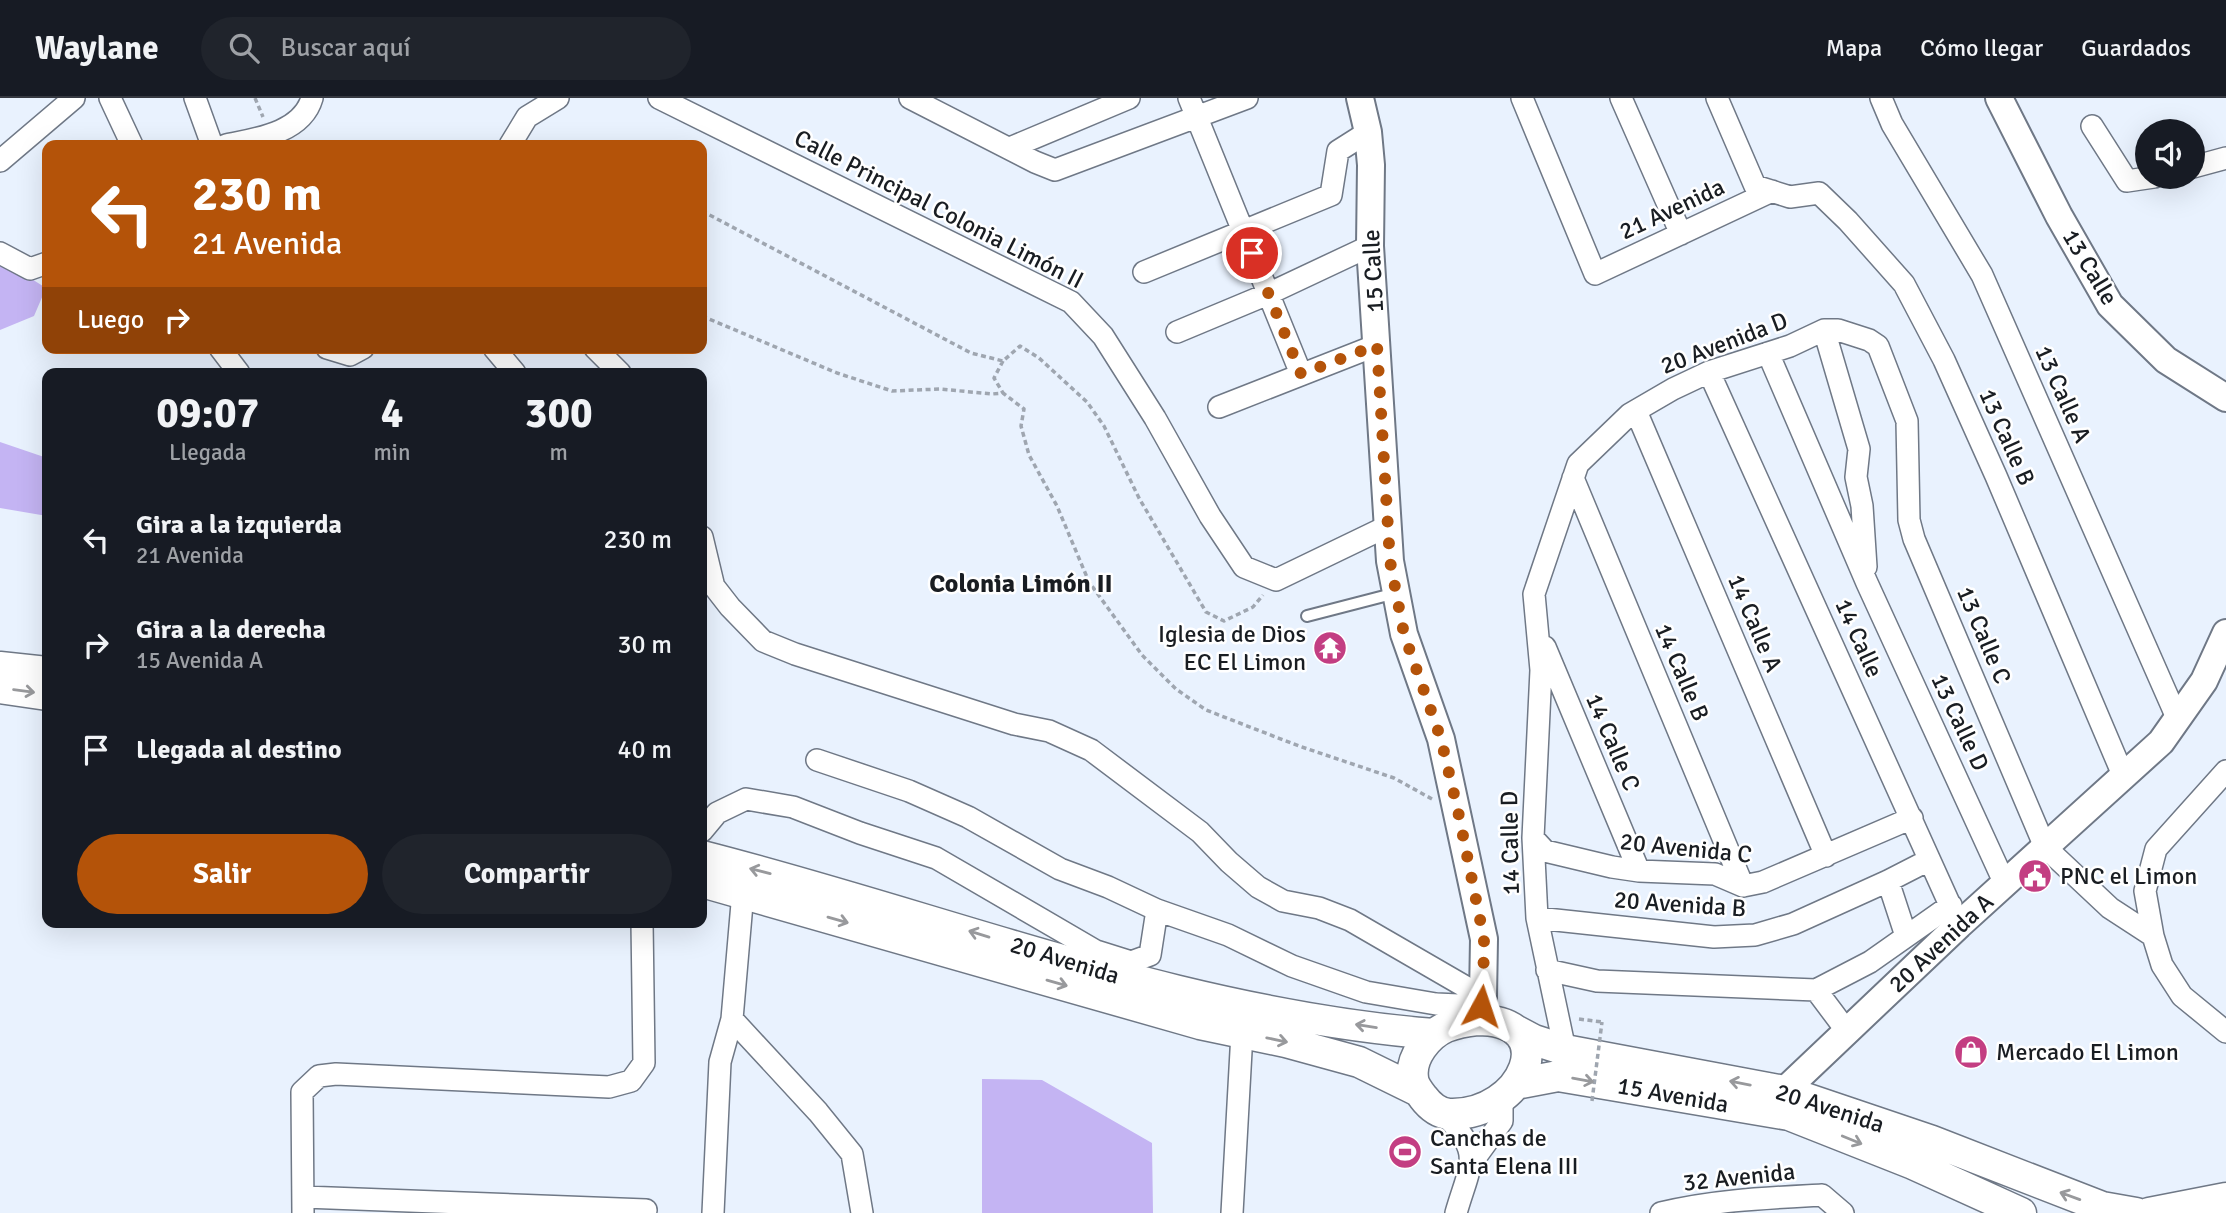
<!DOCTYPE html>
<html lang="es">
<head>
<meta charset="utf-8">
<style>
  :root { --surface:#171b24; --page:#20242c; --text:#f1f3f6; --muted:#9ea1a6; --line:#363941; --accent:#b45309 }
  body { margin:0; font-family:Signika,sans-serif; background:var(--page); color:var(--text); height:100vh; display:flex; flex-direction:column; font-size:26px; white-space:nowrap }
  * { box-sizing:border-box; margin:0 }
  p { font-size:23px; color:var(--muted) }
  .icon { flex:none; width:38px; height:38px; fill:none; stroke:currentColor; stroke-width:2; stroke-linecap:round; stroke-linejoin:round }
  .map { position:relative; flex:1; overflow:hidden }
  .panel { position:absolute; left:42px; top:270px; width:665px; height:560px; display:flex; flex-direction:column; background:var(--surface); border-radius:14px; box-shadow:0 7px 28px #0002 }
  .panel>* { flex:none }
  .hud { position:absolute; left:42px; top:42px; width:665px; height:214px; border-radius:14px; box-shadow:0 7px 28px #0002; background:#b45309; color:#fff; overflow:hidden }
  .tools { position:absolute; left:2135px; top:21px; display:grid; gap:14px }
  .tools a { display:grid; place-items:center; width:70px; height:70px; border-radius:50%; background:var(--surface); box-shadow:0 7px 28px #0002; font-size:35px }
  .pin { position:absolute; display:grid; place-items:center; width:60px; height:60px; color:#fff; margin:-30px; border:4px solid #fff; border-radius:50%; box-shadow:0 2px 7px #0007 }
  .me { position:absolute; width:77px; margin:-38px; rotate:5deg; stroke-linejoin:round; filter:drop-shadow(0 0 5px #0008) }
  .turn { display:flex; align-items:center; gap:24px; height:147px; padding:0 35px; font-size:32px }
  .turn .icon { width:91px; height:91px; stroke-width:2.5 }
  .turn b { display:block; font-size:49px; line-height:60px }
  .then { display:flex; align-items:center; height:66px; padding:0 35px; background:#0003; gap:14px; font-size:26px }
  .eta { display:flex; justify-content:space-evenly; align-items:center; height:119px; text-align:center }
  .eta b { font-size:42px; font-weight:800; line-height:49px }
  .cta { display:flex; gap:14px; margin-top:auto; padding:14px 35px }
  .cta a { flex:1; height:80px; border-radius:42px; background:var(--accent); color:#fff; font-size:28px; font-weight:800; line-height:80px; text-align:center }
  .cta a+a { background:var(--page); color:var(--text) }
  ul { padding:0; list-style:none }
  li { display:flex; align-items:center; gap:21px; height:105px; padding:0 35px }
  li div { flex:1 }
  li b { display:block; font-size:26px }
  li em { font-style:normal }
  header { display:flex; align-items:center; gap:42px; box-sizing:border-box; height:98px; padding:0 35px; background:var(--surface); border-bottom:2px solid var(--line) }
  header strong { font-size:33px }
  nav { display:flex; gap:38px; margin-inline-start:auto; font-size:24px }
  .search { width:490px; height:63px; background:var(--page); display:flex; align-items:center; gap:18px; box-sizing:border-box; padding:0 24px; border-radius:38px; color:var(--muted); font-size:26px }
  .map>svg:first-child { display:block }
</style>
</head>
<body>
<header>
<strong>Waylane</strong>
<div class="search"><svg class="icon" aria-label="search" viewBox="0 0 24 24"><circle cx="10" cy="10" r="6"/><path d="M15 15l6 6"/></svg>Buscar aquí</div>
<nav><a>Mapa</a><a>Cómo llegar</a><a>Guardados</a></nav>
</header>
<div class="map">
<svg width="2226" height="1115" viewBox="0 0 2226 1115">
  <rect width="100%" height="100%" fill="#e9f2fe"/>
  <path fill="#c4b4f3" d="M0 161 46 190 34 218 0 232Z
    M0 344 47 360V418L0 410Z
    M982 981 1042 982 1152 1045 1153 1115H982Z"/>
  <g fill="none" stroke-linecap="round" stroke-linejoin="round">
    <g stroke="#6f7886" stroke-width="14">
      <path id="service" d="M1307 518 1396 495"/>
    </g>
    <g stroke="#6f7886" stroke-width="24">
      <path id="minor" d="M110 0 132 47
        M195 0 212 47
        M659 0 1071 204 1103 238 1155 320 1210 418 1244 469 1276 482 1388 428
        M910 0 1035 64 1055 72 1247 0
        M1189 0 1301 276
        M1522 0 1595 176 1772 93
        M1621 0 1681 136
        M1717 0 1755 88 1790 99 1819 95 1848 123 1904 186 1944 262 1996 378 2123 677
        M1881 0 1892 26 1982 177 2178 622
        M2092 28 2127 83 2154 79
        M226 47C256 41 302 35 312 0
        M510 47 527 19 558 0
        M1010 50 1129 0
        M0 63 74 0
        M2193 69 2226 60
        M0 155 30 171 47 165
        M1144 174 1331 97 1338 53 1368 34
        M1824 232 1859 351 1856 379 1862 408 1866 469
        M1177 234 1268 196 1370 148
        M220 250 239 275
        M327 250 350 257 363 250
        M494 250 515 275
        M595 250 620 275
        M1768 255 1867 485 2005 786
        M1709 274 1959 827
        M1219 309 1377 247
        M1636 313 1826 758
        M1573 380 1743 788
        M702 439 713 485
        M702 473 730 509 763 543 795 556 1014 626 1049 633 1091 652 1200 734 1229 764 1258 789 1283 803 1319 810 1350 822 1483 899
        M1545 549 1639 773
        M817 662 909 693 968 719 1060 771 1108 789 1157 812 1228 837 1292 868 1366 894 1436 906 1481 908
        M2226 673 2156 751 2145 793 2153 838 2162 867 2182 898 2226 934
        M702 733 717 715 746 701 793 709 860 735 936 760 1096 853 1131 864 1150 857 1157 812
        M1533 740 1545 753 1612 769 1639 773 1715 776 1743 788 1763 784 1912 720
        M1888 783 1906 838
        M1537 820 1714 839 1755 837 1793 826 1888 783 1929 762
        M1547 872 1597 883 1816 892 1870 864 1951 807
        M1816 892 1846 932
        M732 921 818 1014 852 1056 862 1115
        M1565 952 1537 820 1533 740 1541 572 1534 496 1578 366 1630 316 1673 291 1709 274 1790 248 1824 232H1838L1869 242 1878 248 1907 323 1909 422 1914 441 2045 749 2110 810 2153 838
        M1444 1016C1484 1056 1470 1066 1456 1115
        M1470 1067 1502 1023V1000
        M304 1099 646 1112
        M303 1115 302 994 319 978 336 976 609 989 631 983 644 965 642 824
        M713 1115 720 964 732 921 743 794
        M1232 1115 1242 935
        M1661 1115C1714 1102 1768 1100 1822 1097L1843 1115"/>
    </g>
    <g stroke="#6f7886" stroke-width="30">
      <path id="tertiary" d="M1360 0 1368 34 1371 67 1370 148 1390 463 1404 536 1441 641 1484 841 1483 899 1477 922
        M1999 0 2059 118 2110 207 2166 262 2226 300
        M1784 993 1959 827 2161 644 2204 583 2226 535"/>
    </g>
    <g stroke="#6f7886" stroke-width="33">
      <path id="secondary" d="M0 569 47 574
        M0 590 47 597
        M702 758C945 820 1182 916 1434 936
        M702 784 1200 926 1286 944 1359 964 1418 993
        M1477 922C1565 922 1524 1019 1449 1016 1438 1015 1429 1007 1423 999 1419 994 1413 986 1413 980 1410 959 1428 937 1446 929 1456 925 1467 923 1477 922Z
        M1517 933 1534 942 1565 952 1784 993 1932 1043 2102 1109 2136 1115
        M1516 986 1558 978 1789 1017 1913 1066 2021 1115
        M2149 1115 2226 1100"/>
    </g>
    <path stroke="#9fa6b0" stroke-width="3.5" stroke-dasharray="5 3.5" stroke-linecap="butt" d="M255 0 263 19
      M702 113 971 255 1003 263 1020 248 1039 260 1087 304 1104 328 1139 400 1206 514 1224 523 1253 509 1263 497
      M702 218 837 275 892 293 940 291 992 296 1003 295 1024 311 1021 328 1029 357 1057 408 1089 484 1142 557 1176 591 1206 612 1299 648 1394 680 1432 701
      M1003 263 994 280 1003 295
      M1579 921 1602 924"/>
    <use href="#service" stroke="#fff" stroke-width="10"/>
    <use href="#minor" stroke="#fff" stroke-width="21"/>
    <use href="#tertiary" stroke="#fff" stroke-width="26"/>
    <use href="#secondary" stroke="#fff" stroke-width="30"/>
    <path stroke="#9fa6b0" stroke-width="3.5" stroke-dasharray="5 3.5" stroke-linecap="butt" d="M1592 1003 1602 924"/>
  </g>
  <defs><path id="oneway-shaft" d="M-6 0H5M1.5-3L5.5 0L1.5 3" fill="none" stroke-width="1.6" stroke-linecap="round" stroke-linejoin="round" transform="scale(1.75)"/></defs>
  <g stroke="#98999c">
    <use href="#oneway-shaft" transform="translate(24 593) rotate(7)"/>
    <use href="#oneway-shaft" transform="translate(760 773) rotate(-166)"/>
    <use href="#oneway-shaft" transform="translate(838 822) rotate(16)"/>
    <use href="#oneway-shaft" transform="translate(979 836) rotate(-163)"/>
    <use href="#oneway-shaft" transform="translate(1057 885) rotate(16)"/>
    <use href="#oneway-shaft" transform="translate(1366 928) rotate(-171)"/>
    <use href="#oneway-shaft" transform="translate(1277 942) rotate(12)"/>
    <use href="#oneway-shaft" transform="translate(1583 982) rotate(10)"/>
    <use href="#oneway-shaft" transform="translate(1740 985) rotate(-169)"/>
    <use href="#oneway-shaft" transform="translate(1852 1042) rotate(22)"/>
    <use href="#oneway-shaft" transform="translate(2070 1098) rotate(-160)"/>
  </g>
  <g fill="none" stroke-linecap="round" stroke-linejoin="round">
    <path stroke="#b45309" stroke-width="12" stroke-dasharray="0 21.6" d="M1252 155 1301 276 1377 247 1390 463 1404 536 1441 641 1458 713 1484 841 1483 899 1481 908"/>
  </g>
  <defs>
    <g id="temple-disc" transform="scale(1.75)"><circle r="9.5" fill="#c33e82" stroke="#fff"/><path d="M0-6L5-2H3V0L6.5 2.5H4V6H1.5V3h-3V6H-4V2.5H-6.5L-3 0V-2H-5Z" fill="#fff"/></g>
    <g id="civic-disc" transform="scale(1.75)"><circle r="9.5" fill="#c33e82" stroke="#fff"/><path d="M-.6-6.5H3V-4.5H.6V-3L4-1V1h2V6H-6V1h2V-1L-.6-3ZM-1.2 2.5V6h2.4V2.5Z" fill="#fff"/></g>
    <g id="shop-disc" transform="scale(1.75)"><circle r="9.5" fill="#c33e82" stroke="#fff"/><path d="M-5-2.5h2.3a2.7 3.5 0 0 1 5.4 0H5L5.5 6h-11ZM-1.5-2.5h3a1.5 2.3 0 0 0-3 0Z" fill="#fff"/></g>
    <g id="stadium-disc" transform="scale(1.75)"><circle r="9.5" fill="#c33e82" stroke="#fff"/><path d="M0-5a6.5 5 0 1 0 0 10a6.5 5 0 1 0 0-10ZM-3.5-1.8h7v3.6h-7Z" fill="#fff"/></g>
  </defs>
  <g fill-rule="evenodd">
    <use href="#temple-disc" x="1330" y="550"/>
    <use href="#civic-disc" x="2035" y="778"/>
    <use href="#shop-disc" x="1971" y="954"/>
    <use href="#stadium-disc" x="1405" y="1054"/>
  </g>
  <g text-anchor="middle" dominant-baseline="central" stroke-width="5" stroke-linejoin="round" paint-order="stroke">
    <g font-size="24" fill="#191d22" stroke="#fff">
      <text transform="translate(939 111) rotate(27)">Calle Principal Colonia Limón II</text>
      <text transform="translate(1672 111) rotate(-25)">21 Avenida</text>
      <text transform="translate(2090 169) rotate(59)">13 Calle</text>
      <text transform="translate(1373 173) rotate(-93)">15 Calle</text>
      <text transform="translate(1724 245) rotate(-21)">20 Avenida D</text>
      <text transform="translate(2063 296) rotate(66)">13 Calle A</text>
      <text transform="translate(2007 339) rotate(66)">13 Calle B</text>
      <text transform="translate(1755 525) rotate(67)">14 Calle A</text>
      <text transform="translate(1984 537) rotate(67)">13 Calle C</text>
      <text transform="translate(1859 540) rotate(66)">14 Calle</text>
      <text transform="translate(1682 574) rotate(67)">14 Calle B</text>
      <text transform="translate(1960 624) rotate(65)">13 Calle D</text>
      <text transform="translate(1613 644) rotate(67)">14 Calle C</text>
      <text transform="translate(1510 745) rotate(-91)">14 Calle D</text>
      <text transform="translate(1686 750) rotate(6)">20 Avenida C</text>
      <text transform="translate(1680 806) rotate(4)">20 Avenida B</text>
      <text transform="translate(1941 845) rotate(-43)">20 Avenida A</text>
      <text transform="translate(1065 862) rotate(17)">20 Avenida</text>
      <text transform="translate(1673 997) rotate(10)">15 Avenida</text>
      <text transform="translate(1830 1010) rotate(18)">20 Avenida</text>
      <text transform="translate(1739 1079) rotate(-6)">32 Avenida</text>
    </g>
    <g font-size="24" fill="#191d22" stroke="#fff" text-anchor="start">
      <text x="1306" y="536" text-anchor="end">Iglesia de Dios<tspan x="1306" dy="28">EC El Limon</tspan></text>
      <text x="2060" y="778">PNC el Limon</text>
      <text x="1996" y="954">Mercado El Limon</text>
      <text x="1430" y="1040">Canchas de<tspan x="1430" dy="28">Santa Elena III</tspan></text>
    </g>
    <g font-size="26" font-weight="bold" fill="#191d22" stroke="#fff">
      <text x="1021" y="486">Colonia Limón II</text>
    </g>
  </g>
</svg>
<div class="tools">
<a><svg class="icon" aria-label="sound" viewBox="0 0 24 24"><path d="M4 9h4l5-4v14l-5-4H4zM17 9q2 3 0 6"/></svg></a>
</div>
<div class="pin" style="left:1252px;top:155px;background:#d93025"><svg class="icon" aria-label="arrive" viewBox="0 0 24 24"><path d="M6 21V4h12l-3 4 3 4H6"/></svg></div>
<svg class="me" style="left:1481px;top:908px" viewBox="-20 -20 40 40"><path d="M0-17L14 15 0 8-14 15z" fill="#b45309" stroke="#fff" stroke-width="4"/></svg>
<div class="hud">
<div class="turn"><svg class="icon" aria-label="left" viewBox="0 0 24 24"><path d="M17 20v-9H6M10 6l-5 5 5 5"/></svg><div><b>230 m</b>21 Avenida</div></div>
<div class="then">Luego<svg class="icon" aria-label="right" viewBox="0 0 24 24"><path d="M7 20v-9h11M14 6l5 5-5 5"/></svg></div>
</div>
<section class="panel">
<div class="eta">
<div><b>09:07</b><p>Llegada</p></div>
<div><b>4</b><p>min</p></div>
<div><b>300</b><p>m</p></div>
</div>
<ul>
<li><svg class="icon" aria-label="left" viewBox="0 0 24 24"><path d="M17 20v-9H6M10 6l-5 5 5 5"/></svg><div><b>Gira a la izquierda</b><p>21 Avenida</p></div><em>230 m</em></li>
<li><svg class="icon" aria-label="right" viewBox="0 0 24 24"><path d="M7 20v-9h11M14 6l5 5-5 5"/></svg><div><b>Gira a la derecha</b><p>15 Avenida A</p></div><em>30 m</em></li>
<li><svg class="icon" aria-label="arrive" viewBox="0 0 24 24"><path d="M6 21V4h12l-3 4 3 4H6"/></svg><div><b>Llegada al destino</b></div><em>40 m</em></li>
</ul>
<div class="cta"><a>Salir</a><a>Compartir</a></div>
</section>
</div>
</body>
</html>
